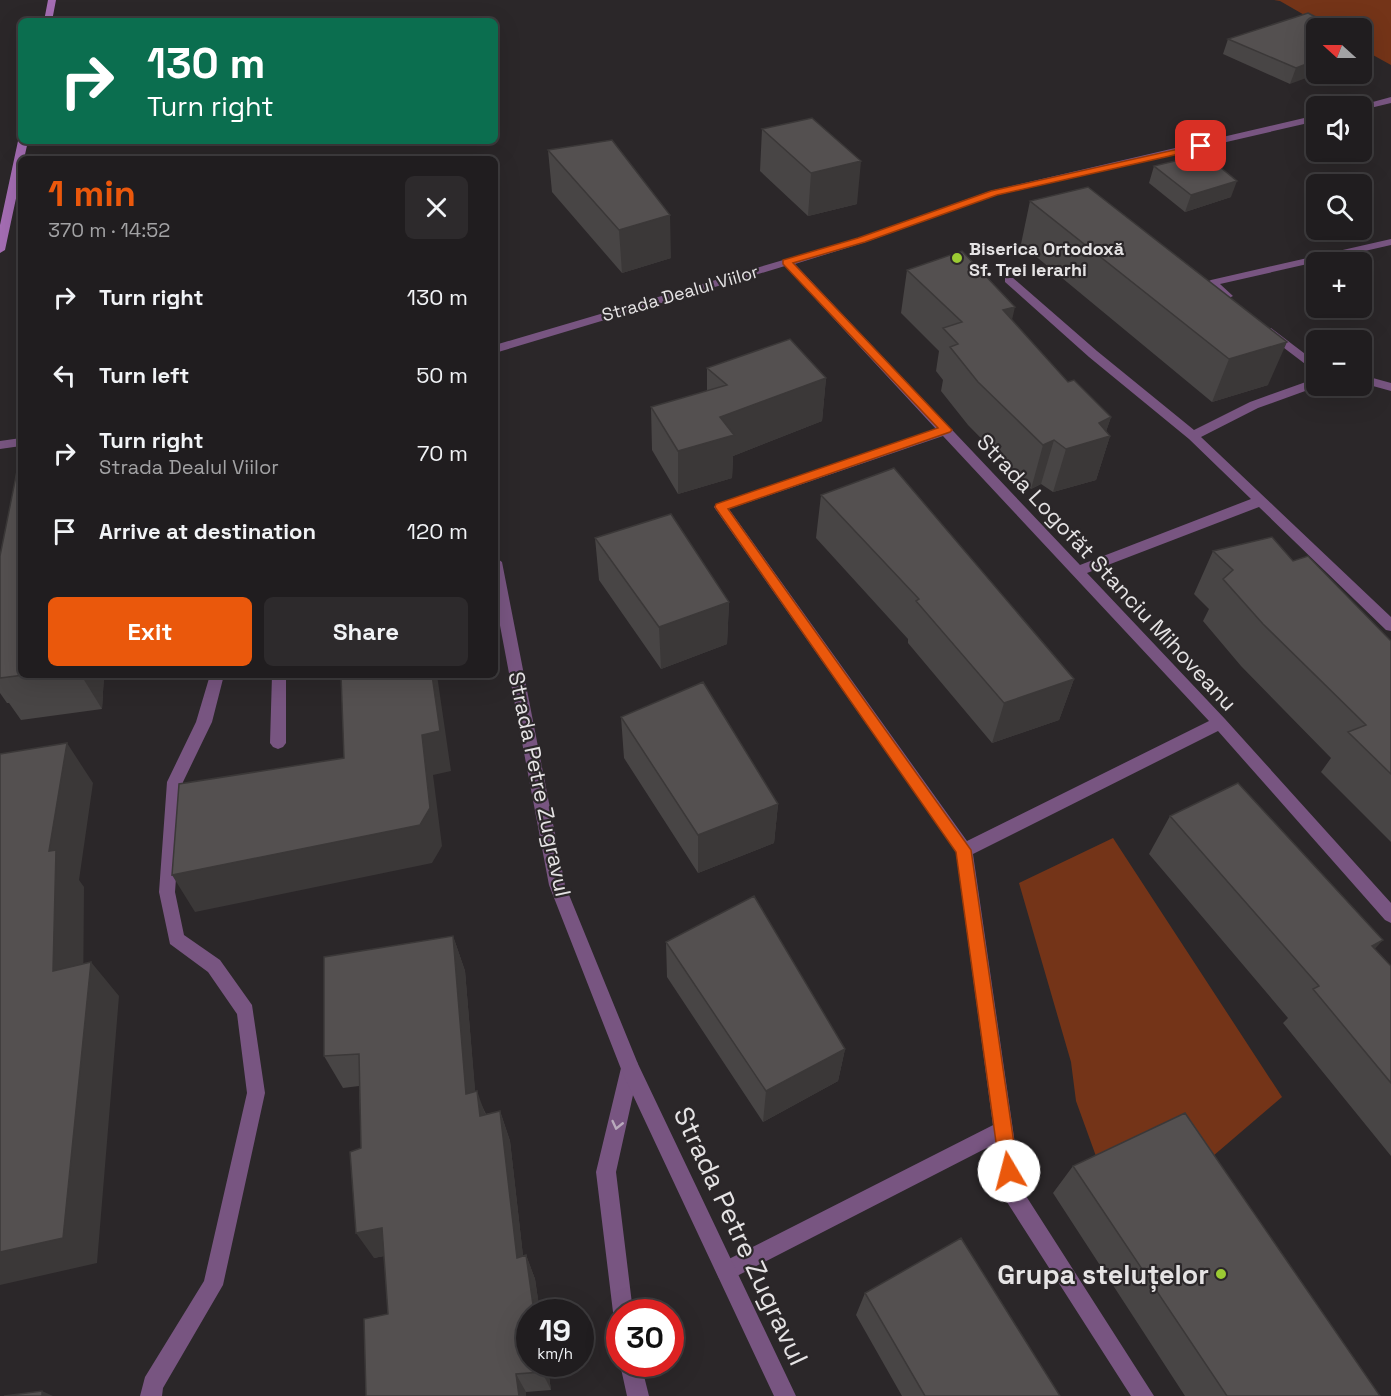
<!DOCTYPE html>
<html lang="en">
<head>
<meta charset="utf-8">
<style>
  :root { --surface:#201d1f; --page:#2d2a2c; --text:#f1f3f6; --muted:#a2a2a4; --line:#3d3b3d; --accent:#ea580c }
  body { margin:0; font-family:"Space Grotesk",sans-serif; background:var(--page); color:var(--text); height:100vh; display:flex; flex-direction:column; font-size:22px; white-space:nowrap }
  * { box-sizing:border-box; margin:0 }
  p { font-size:20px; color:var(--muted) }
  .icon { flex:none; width:33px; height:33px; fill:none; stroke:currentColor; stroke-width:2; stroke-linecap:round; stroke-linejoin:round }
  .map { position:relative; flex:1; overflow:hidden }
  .sheet { position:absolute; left:18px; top:156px; width:480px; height:522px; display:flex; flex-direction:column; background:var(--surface); border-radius:9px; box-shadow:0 6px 24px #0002,0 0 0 2px var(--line) }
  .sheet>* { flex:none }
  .guide { position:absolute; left:18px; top:18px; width:480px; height:126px; border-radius:9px; box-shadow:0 6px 24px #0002,0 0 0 2px var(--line); background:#0b6e4f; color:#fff; overflow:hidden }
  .needle { width:39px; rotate:291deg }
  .buttons { position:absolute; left:1306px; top:18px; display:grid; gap:12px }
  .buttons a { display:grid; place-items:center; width:66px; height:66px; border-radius:9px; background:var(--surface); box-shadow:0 6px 24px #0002,0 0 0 2px var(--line); font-size:30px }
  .speed { position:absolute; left:516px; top:1299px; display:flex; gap:12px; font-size:30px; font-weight:700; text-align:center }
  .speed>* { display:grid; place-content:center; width:78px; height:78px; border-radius:50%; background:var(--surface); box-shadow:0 6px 24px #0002,0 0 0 2px var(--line); line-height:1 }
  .speed small { font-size:15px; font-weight:400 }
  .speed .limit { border:9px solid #d22; background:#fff; color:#111 }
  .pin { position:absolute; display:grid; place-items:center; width:51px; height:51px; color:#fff; margin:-26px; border-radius:12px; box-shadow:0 3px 9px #0006 }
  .me { position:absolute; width:66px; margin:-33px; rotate:352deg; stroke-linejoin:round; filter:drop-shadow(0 0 4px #0008) }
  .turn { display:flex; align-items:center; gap:21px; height:126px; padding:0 30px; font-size:27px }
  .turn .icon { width:78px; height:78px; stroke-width:2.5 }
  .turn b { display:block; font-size:42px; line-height:51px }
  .round { display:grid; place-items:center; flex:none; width:63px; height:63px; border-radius:9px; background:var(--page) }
  .overview { display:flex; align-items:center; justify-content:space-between; height:102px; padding:0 30px }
  h1 { font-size:36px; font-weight:800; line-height:45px; color:var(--accent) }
  .button { display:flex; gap:12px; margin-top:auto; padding:12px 30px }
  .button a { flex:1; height:69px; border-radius:9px; background:var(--accent); color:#fff; font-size:24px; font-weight:800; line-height:69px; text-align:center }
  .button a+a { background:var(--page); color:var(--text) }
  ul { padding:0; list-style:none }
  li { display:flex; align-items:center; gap:18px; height:78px; padding:0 30px }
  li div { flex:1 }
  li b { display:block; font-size:22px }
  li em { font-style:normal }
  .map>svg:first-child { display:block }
</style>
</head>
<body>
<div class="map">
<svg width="1391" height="1396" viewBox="0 0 1391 1396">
  <rect width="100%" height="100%" fill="#2b2729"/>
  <path fill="#743418" d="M1274 0H1391V65L1362 49V28H1327L1280 1Z
    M1113 838 1282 1097 1185 1180 1101 1170 1076 1101 1071 1062 1019 883Z"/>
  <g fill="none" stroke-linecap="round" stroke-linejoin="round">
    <path fill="#785581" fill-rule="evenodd" d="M1003 1120 1010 1122 1012 1129 1010 1136 733 1278 726 1281 719 1278 716 1271 719 1264Z
      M1012 1182 1019 1185 1154 1396H1131L1005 1199 1002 1192 1005 1185Z"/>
    <path fill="#785581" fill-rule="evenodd" d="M1391 97V103L1362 110V106H1358Z
      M1317 115V121L997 195 866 242 795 264 1080 565 1251 499 1189 439 1089 357 1005 282V278H1013L1097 351 1194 430 1250 402 1317 378V386H1319L1258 408 1201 437 1391 617V631L1386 630 1259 507 1087 573 1225 719 1391 903V923L1385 920 1218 731 973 854 1022 1192 1019 1199 1012 1202 1005 1199 1002 1192 956 852 714 507 716 504 936 429 785 266 495 353V345L858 238 990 191ZM943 436 1209 721 967 841 729 509Z
      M1391 239V245L1220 284 1233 296 1227 299 1205 283 1211 280Z
      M1271 328 1317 363V373L1267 335V329Z
      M1362 375 1391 383V391L1362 383Z
      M210 675H224L212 722 183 782 175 892 184 935 220 960 252 1005 265 1093 223 1285 163 1388 162 1396H140L145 1377 204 1281 247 1093 237 1014 208 972 170 944 159 892 167 782 196 722Z
      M272 675H286V743L283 747 278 749 273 747 270 743Z
      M630 1059 637 1062 639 1068 616 1172 633 1312H620V1321L616 1319 613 1312 596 1172 621 1068 623 1062Z
      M620 1364H641L649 1396H627Z"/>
    <path fill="#785581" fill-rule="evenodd" d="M21 438V446L0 449V441Z
      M495 557 502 562 565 885 638 1064 796 1396H774L623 1074 549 885 495 599Z"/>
    <path fill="#a46db3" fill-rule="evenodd" d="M48 0H56L52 21H44Z
      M21 139V141H28L24 159H21V175L5 250 0 253V225L18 141Z"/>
  </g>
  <path fill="#484545" d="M1337 28 1290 84 1223 54 1228 39Z
    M762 129 857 204 808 216 760 171Z
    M548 150 671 258 622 273 552 192Z
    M1154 166 1231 197 1185 212 1149 183Z
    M1030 201 1268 385 1212 402 1021 244Z
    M907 270 1012 320 1068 382 1111 417 1106 431 1110 436 1096 480 1053 492 1041 484 1031 489 968 425 941 391 943 380 936 371 939 351 901 313Z
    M707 368 826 378 822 421 733 456 732 478 678 494 652 450 651 407 707 391Z
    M821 495 1074 679 1059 720 992 743 908 643V639L816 538Z
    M595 538 729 602 727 644 661 669 599 580Z
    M1213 551 1293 561 1391 641V842L1321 772 1331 758 1241 666 1203 621 1209 609 1194 594Z
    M0 556 21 675H104L102 709 21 720 9 703H7L0 693Z
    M621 717 778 804 774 843 698 873 624 758Z
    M1170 816 1375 949 1391 966V1156L1283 1023 1288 1018 1149 854Z
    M453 936 465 971 475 1092 486 1114 500 1111 510 1141 523 1256 526 1255 535 1279 551 1390 526 1392V1396H366L388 1314 384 1256 374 1258 361 1148 359 1086 343 1088 324 1056Z
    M666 942 845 1049 838 1081 763 1122 667 977Z
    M1073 1166 1380 1396H1185L1053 1193Z
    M865 1293 1060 1396H902L856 1315Z"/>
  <path fill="#3b3838" d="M1317 60V74L1290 84 1296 68Z
    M861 161 857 204 808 216 811 173Z
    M1237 181 1231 197 1185 212 1191 195Z
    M670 215 671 258 622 273 619 230Z
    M1015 307 1005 350 1003 310Z
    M1287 342 1268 385 1212 402 1229 359Z
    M826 378 822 421 733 456 732 478 678 494V451L720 417Z
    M1111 417 1104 438 1110 436 1096 480 1053 492 1066 449 1099 423Z
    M1054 440 1041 484 1031 489 1043 445Z
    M729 602 727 644 661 669 659 627Z
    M81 675H104L102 709Z
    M432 675H437L451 771 433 775 442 846 432 863 195 912 172 875 422 735Z
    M1074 679 1059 720 992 743 1004 703Z
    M67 743 93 783 79 880 84 887 83 1006 53 971 49 851Z
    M778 804 774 843 698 873V835Z
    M453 936 465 971 478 1124 466 1094Z
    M1383 940 1351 975 1372 946Z
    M91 962 119 996 97 1263 0 1285V1252Z
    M845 1049 838 1081 763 1122 766 1091Z
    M477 1091 488 1122 480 1116Z
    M500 1111 510 1141 526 1282 517 1258Z
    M382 1228 399 1253 374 1258 356 1233Z
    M526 1255 535 1279 540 1312H534Z
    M541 1364H547L551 1390 542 1372Z
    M516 1374 526 1392V1396H519Z
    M42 1391 53 1396H42Z"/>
  <path fill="#545050" stroke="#3b3838" stroke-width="1.5" d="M1308 13 1337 28H1317V60L1296 68 1228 39Z
    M812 118 861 161 811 173 762 129Z
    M612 140 670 215 619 230 548 150Z
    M1204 154 1237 181 1191 195 1154 166Z
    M1088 187 1287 342 1229 359 1030 201Z
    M962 251 1015 307 1003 310 1068 382 1074 380 1111 417 1099 423 1110 436 1066 449 1054 440 1043 445 978 382 950 347 958 344 943 328 962 322 907 270Z
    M790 339 826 378 720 417 734 435 678 451 651 407 727 385 707 368Z
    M18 466H21V675H24L0 678V556Z
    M894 468 1074 679 1004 703 916 601 919 599 821 495Z
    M671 514 729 602 659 627 595 538Z
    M1272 537 1293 561 1308 556 1391 641V774L1348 732 1366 725 1263 624 1223 579 1233 570 1213 551Z
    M341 675H432L440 731 422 735 430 808 420 825 172 875 179 784 344 758Z
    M703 682 778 804 698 835 621 717Z
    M67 743 49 851 56 850 53 971 91 962 63 1238 0 1252V754Z
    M1238 783 1383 940 1372 946 1391 966V1083L1313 989 1319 986 1170 816Z
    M754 896 845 1049 766 1091 666 942Z
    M453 936 466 1094 477 1091 480 1116 500 1111 517 1258 526 1255 534 1312H530V1364H541L542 1372 516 1374 519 1396H366L364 1319 388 1314 382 1228 356 1233 350 1152 361 1148 359 1054 324 1056V957Z
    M1185 1113 1380 1396H1227L1073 1166Z
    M961 1238 1060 1396H925L865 1293Z
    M42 1391V1396H4Z"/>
  <defs><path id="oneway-chevron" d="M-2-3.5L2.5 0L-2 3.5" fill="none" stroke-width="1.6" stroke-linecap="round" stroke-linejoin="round" transform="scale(1.5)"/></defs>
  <use stroke="#b9aabc" href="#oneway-chevron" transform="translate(617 1125) rotate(103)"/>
  <path fill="#ea580c" stroke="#983908" stroke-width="1.5" d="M1201 144 1206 146 1205 148 997 195 865 242 793 263 952 430 950 432 728 509 971 850 1018 1171 1015 1177 1009 1180 1003 1177 1000 1171 956 852 715 507 716 504 938 428 783 264V260L858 238 991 191Z"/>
  <g fill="#9bcb33" stroke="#2b2729" stroke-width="2">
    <circle cx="957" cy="258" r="6"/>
    <circle cx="1221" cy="1274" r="6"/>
  </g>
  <g text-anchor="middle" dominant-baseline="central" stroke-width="4.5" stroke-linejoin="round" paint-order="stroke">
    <g font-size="18" font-weight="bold" fill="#e5e3e4" stroke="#2b2729" text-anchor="start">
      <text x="969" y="248">Biserica Ortodoxă<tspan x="969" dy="21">Sf. Trei Ierarhi</tspan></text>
    </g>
    <g font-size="18" fill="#e5e3e4" stroke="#2b2729">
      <text transform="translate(680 293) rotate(-16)">Strada Dealul Viilor</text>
    </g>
    <g font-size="22" fill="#e5e3e4" stroke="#2b2729">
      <text transform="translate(1107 572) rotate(47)">Strada Logofăt Stanciu Mihoveanu</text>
      <text transform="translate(540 784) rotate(78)">Strada Petre Zugravul</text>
    </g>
    <g font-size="27" fill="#e5e3e4" stroke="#2b2729">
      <text transform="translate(741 1236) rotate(65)">Strada Petre Zugravul</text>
    </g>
    <g font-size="27" font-weight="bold" fill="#e5e3e4" stroke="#2b2729" text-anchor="end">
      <text x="1209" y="1274">Grupa steluțelor</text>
    </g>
  </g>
</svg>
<div class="buttons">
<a><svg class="needle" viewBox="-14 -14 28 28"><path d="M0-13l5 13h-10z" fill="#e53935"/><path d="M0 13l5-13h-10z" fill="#a2a2a4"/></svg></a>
<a><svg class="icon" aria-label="sound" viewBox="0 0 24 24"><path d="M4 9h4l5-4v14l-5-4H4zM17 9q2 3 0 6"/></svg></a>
<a><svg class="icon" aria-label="search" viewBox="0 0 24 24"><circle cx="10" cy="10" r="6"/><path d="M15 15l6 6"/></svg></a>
<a>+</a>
<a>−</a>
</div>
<div class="speed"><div>19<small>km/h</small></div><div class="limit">30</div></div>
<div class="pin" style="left:1201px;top:146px;background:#d93025"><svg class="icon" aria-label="arrive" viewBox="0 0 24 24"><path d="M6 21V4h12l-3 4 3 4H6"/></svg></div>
<svg class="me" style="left:1009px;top:1171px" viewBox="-20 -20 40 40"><circle r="19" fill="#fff"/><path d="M0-13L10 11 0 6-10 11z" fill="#ea580c"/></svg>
<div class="guide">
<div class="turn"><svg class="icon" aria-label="right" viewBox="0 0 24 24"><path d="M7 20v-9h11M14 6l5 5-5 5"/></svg><div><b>130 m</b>Turn right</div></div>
</div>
<section class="sheet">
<div class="overview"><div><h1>1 min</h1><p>370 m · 14:52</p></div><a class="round"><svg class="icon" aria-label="close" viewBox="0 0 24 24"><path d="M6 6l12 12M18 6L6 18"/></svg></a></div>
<ul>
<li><svg class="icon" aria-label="right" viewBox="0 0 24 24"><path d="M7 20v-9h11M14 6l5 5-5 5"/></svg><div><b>Turn right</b></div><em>130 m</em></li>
<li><svg class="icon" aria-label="left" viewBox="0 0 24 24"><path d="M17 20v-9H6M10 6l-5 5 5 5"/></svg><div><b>Turn left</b></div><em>50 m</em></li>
<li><svg class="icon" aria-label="right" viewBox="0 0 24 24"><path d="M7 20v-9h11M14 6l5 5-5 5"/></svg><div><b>Turn right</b><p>Strada Dealul Viilor</p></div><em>70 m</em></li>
<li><svg class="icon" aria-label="arrive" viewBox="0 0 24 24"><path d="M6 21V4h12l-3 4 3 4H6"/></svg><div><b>Arrive at destination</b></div><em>120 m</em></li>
</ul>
<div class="button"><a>Exit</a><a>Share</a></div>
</section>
</div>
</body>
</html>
